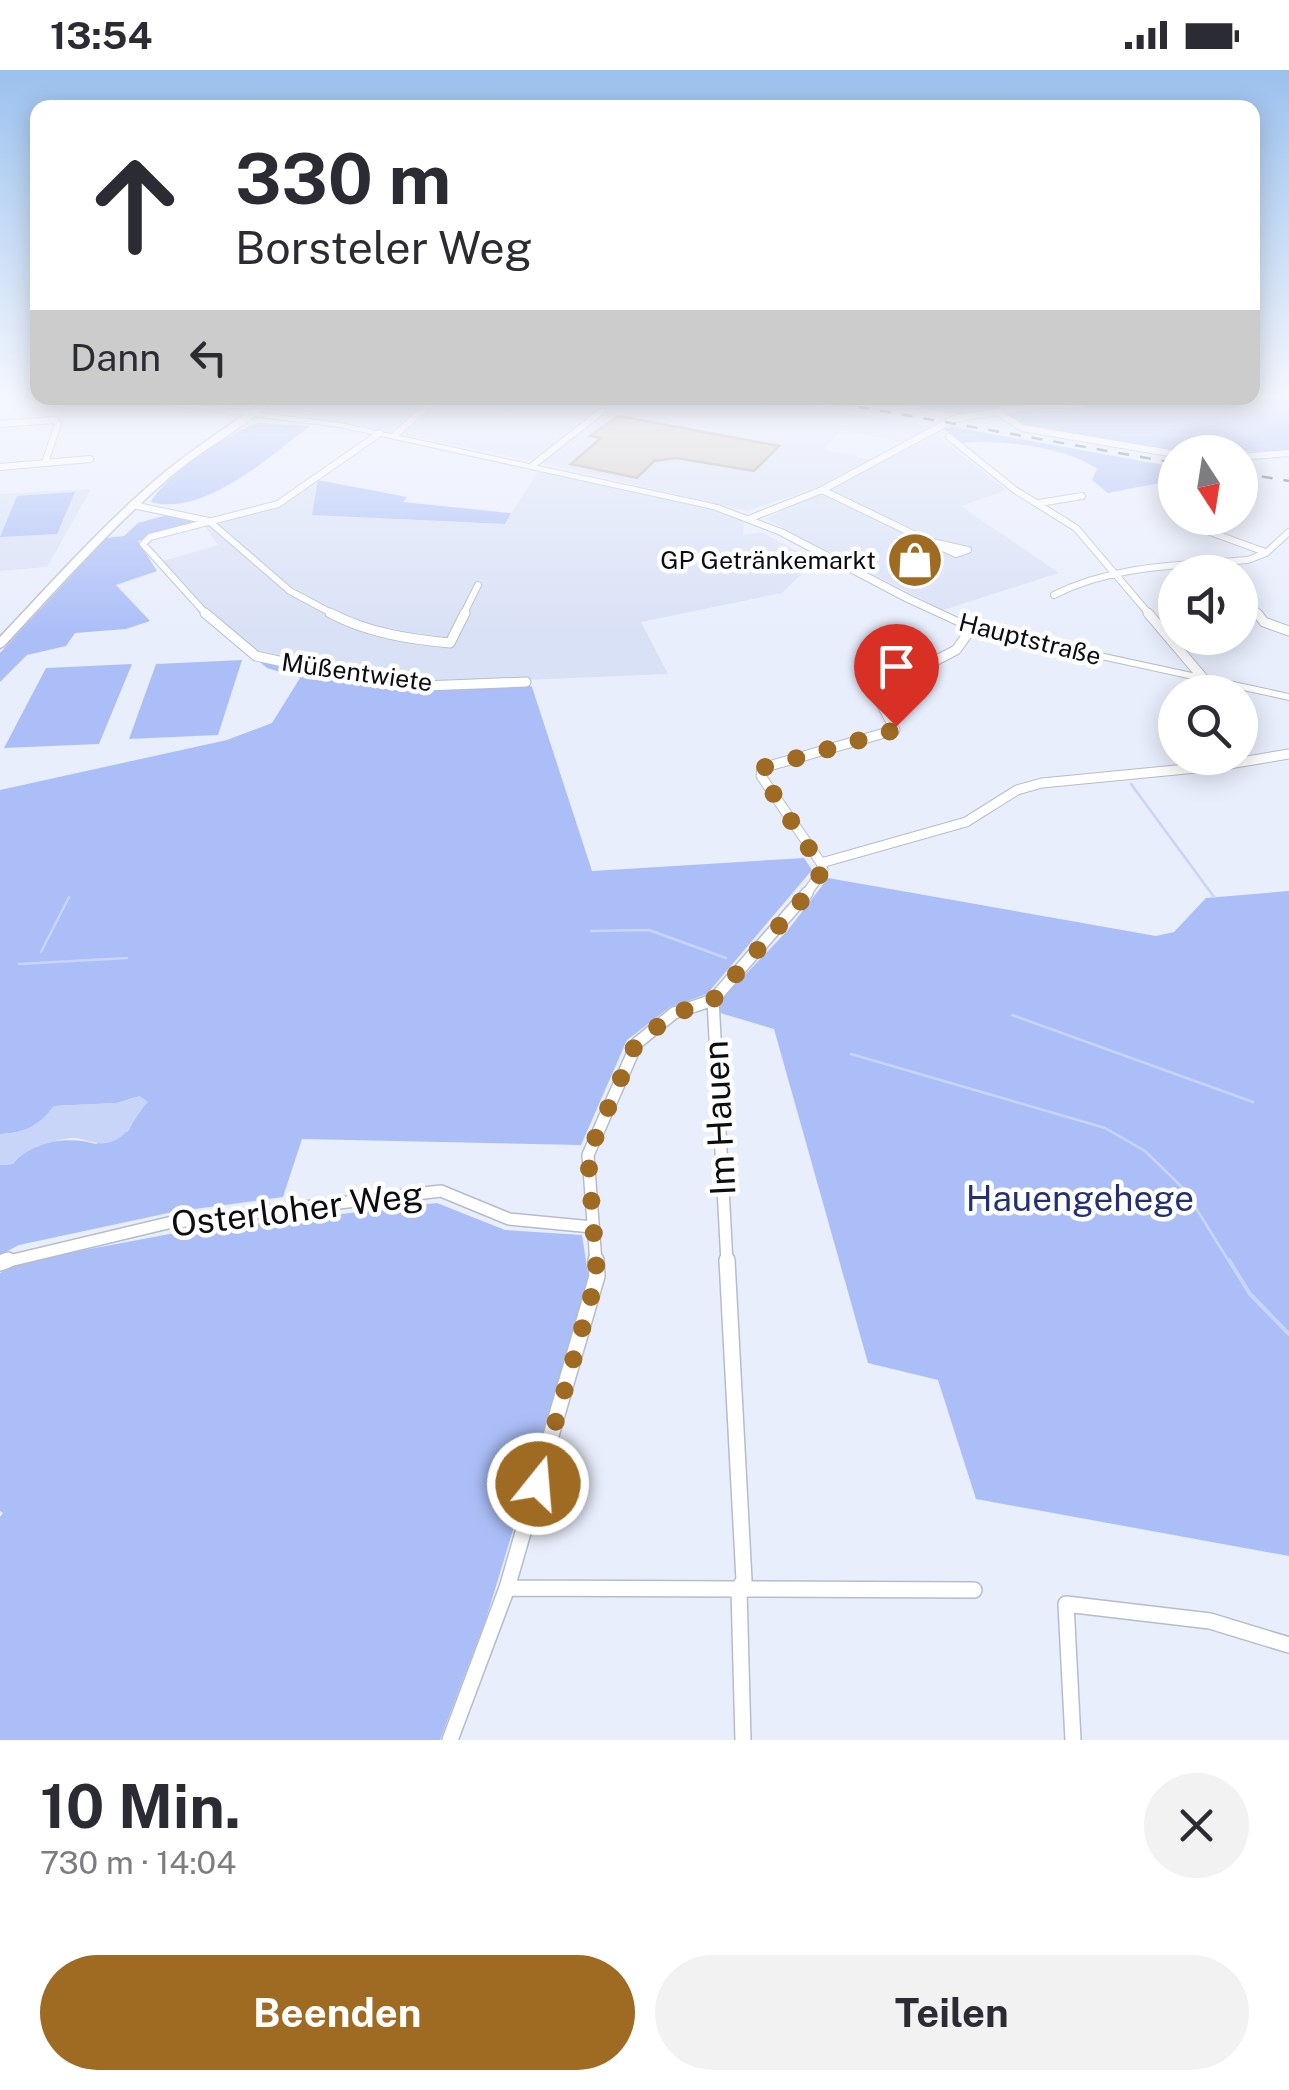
<!DOCTYPE html>
<html lang="de">
<head>
<meta charset="utf-8">
<style>
  :root { --surface:#fff; --page:#f2f2f3; --text:#2b2b33; --muted:#7c7c81; --accent:#9f6b23 }
  body { margin:0; font-family:"Public Sans",sans-serif; background:var(--page); color:var(--text); height:100vh; display:flex; flex-direction:column; font-size:38px; white-space:nowrap }
  * { box-sizing:border-box; margin:0 }
  p { font-size:32px; color:var(--muted) }
  .icon { flex:none; width:55px; height:55px; fill:none; stroke:currentColor; stroke-width:2; stroke-linecap:round; stroke-linejoin:round }
  .map { position:relative; height:1670px; overflow:hidden }
  .details { display:flex; flex-direction:column; background:var(--surface); flex:1 }
  .details>* { flex:none }
  .top-card { position:absolute; left:30px; top:30px; width:1230px; height:305px; border-radius:20px; box-shadow:0 5px 25px #0003; background:#fff; color:var(--text); overflow:hidden }
  .needle { width:65px; rotate:168deg }
  .tools { position:absolute; left:1158px; top:365px; display:grid; gap:20px }
  .tools a { display:grid; place-items:center; width:100px; height:100px; border-radius:50%; background:var(--surface); box-shadow:0 5px 25px #0003; font-size:50px }
  .pin { position:absolute; display:grid; place-items:center; width:85px; height:85px; color:#fff; margin:-102px -42px; border-radius:50% 50% 50% 0; rotate:-45deg; box-shadow:0 0 10px #0007 }
  .pin .icon { rotate:45deg }
  .me { position:absolute; width:110px; margin:-55px; rotate:17deg; stroke-linejoin:round; filter:drop-shadow(0 0 8px #0008) }
  .turn { display:flex; align-items:center; gap:35px; height:210px; padding:0 40px; font-size:45px }
  .turn .icon { width:130px; height:130px; stroke-width:2.5 }
  .turn b { display:block; font-size:70px; line-height:85px }
  .then { display:flex; align-items:center; height:95px; padding:0 40px; background:#0003; gap:20px; font-size:38px }
  .round { display:grid; place-items:center; flex:none; width:105px; height:105px; border-radius:52px; background:var(--page) }
  .head { display:flex; align-items:center; justify-content:space-between; height:170px; padding:0 40px }
  h1 { font-size:60px; font-weight:700; line-height:75px }
  .primary-button { display:flex; gap:20px; margin-top:auto; padding:20px 40px }
  .primary-button a { flex:1; height:115px; border-radius:60px; background:var(--accent); color:#fff; font-size:40px; font-weight:700; line-height:115px; text-align:center }
  .primary-button a+a { background:var(--page); color:var(--text) }
  .status { display:flex; justify-content:space-between; align-items:center; height:70px; padding:0 50px; background:var(--surface); direction:ltr }
  .status svg { height:28px; fill:currentColor }
  .map>svg:first-child { display:block }
</style>
</head>
<body>
<div class="status"><b>13:54</b><svg viewBox="0 0 49 12"><path d="M0 12V9h3v3zM5 12V6h3v6zM10 12V3h3v9zM15 12V0h3v12zM26 1h20v11H26zM47 4h2v5h-2z"/></svg></div>
<div class="map">
<svg width="1289" height="1670" viewBox="0 0 1289 1670">
  <rect width="100%" height="100%" fill="#e9eefd"/>
  <path fill="#d9e1f6" d="M281 329H777L935 357 908 373 841 360 824 380 873 390 818 417 747 441 533 391 267 337Z
    M936 365 1007 420 961 436 1059 503 943 540 765 449Z
    M540 399 730 444 744 453 743 465 761 462 815 491 782 523 641 552 668 604 429 614 359 606 260 584 216 548 163 491 218 475 202 453 273 435 318 410 313 445 504 454Z
    M91 419 47 497 0 501V424Z"/>
  <path fill="#abbef7" d="M866 329H1083L1079 333 961 345Z
    M1091 329H1289V381L1183 382 1025 357 1001 343C1023 340 1077 344 1091 329Z
    M259 353 310 356C271 385 205 447 151 432 165 406 231 360 259 353Z
    M953 357 1175 397V410L1108 423 1092 410 1097 399C1068 377 999 369 963 373L943 359Z
    M318 410 407 427 403 432 511 443 505 454 312 445Z
    M75 422 57 464 0 467 17 426Z
    M174 443 202 450 138 471 157 501 116 515 150 551 126 559 75 563 66 576 27 585 0 612V583L106 468 124 466 138 453Z
    M254 587 423 618 527 614 532 617 592 801 804 788 812 800 707 924 670 937 627 970 581 1075 302 1069 283 1127 173 1142 19 1175 0 1185V1095L13 1094C30 1070 71 1066 96 1074L128 1061 138 1042 140 1026 117 1033 54 1036C39 1056 25 1063 0 1064V720L227 670 272 653 300 608 267 598Z
    M242 590 218 665 129 669 156 594Z
    M132 594 99 674 4 678 46 598Z
    M828 808 1156 866 1174 862 1206 828 1289 821V1486L976 1429 938 1310 868 1293 774 959 720 943 719 932 788 860Z
    M437 1133 505 1160 582 1165 589 1210 486 1549 440 1670H0V1447L3 1443 0 1441V1203L20 1192 175 1163Z"/>
  <path fill="#c8d4f8" d="M140 1026 148 1032C135 1045 130 1066 111 1072 96 1077 85 1067 71 1068 53 1070 23 1079 13 1094L0 1095V1064C25 1063 39 1056 54 1036L117 1033Z"/>
  <g fill="none" stroke-linecap="round" stroke-linejoin="round">
    <path stroke="#c8d4f8" stroke-width="2.5" d="M1131 714 1214 827
      M591 861 649 860 726 888
      M41 882 69 827
      M19 894 127 888
      M1012 945 1253 1032
      M851 984 1105 1058 1145 1081 1184 1119 1230 1193"/>
    <path stroke="#c8d4f8" stroke-width="4" d="M1229 1190 1250 1224 1289 1264"/>
  </g>
  <path fill="#d0c5b8" stroke="#b0a699" stroke-width="2.5" d="M619 346 779 376 754 401 677 388 654 391 637 408 571 394 601 368 590 366Z"/>
  <g fill="none" stroke-linecap="round" stroke-linejoin="round">
    <g stroke="#b7bcca" stroke-width="8">
      <path id="street-far3" d="M996 341 1022 358 1175 384
        M0 354 55 350 58 354 45 393 90 389
        M394 366 435 329
        M949 367 1015 420 1076 458 1150 545
        M1240 387 1289 383
        M532 396 602 341
        M0 397 45 393
        M822 420 928 471
        M1039 433 1082 426
        M133 435 209 451 290 521 335 545
        M751 448 822 420 954 349 1032 336 1083 334 1087 329
        M1184 448 1191 455 1265 482
        M921 469 928 471
        M928 471 968 480 956 484Z
        M1240 522 1259 545
        M1054 525C1115 494 1181 496 1248 490L1266 483 1289 462
        M207 545 143 474 150 467 278 434 380 363
        M463 545 478 515"/>
    </g>
    <g stroke="#b7bcca" stroke-width="11">
      <path id="street-far2" d="M205 543 256 586 356 608 424 616 526 612
        M330 543C368 563 408 569 450 573L465 543
        M1148 543 1204 609
        M1257 543 1264 552 1289 561
        M821 793 761 706 762 698 895 660 875 622 956 580 972 558
        M805 826 823 800 821 793 966 752 1017 720 1042 713 1217 696 1289 684"/>
    </g>
    <g stroke="#b7bcca" stroke-width="14">
      <path id="street-far1" d="M713 930 807 823
        M1 1193 168 1153 441 1121 509 1149 592 1157
        M596 1193 588 1085 637 973 674 943 713 930 727 1193"/>
    </g>
    <g stroke="#b7bcca" stroke-width="18">
      <path id="street" d="M596 1190 597 1206 507 1518 739 1519
        M727 1190 744 1510 739 1519
        M0 1193 8 1190
        M739 1519 974 1520
        M739 1519 743 1670
        M450 1670 507 1518
        M1073 1670 1066 1534 1210 1551 1289 1575"/>
    </g>
    <g stroke="#b7bcca" stroke-width="2">
      <path id="secondary" d="M130 329H153L340 353 718 435 784 460 911 526 975 556 1289 624V630L968 560 903 530 778 464 713 439 340 357 134 331Z"/>
    </g>
    <g stroke="#b7bcca" stroke-width="3">
      <path id="primary" d="M266 329H276C244 358 204 378 171 406 111 458 58 518 4 576L0 578V567C53 511 105 452 165 402 197 375 233 354 266 329Z"/>
    </g>
    <use href="#street-far3" stroke="#fff" stroke-width="6"/>
    <use href="#street-far2" stroke="#fff" stroke-width="9"/>
    <use href="#street-far1" stroke="#fff" stroke-width="11"/>
    <use href="#street" stroke="#fff" stroke-width="15"/>
    <use href="#secondary" fill="#fff" fill-rule="evenodd"/>
    <use href="#primary" fill="#fff" fill-rule="evenodd"/>
    <path stroke="#5d5f68" stroke-width="2.5" stroke-dasharray="11 11" stroke-linecap="butt" d="M815 329 1175 393
      M1240 403 1289 411"/>
  </g>
  <linearGradient id="sky" x2="0" y2="1"><stop stop-color="#9bc1ee"/><stop offset="0.58" stop-color="#f5f7fe"/><stop offset="1" stop-color="#f5f7fe" stop-opacity="0"/></linearGradient>
  <rect width="1289" height="563" fill="url(#sky)"/>
  <g fill="none" stroke-linecap="round" stroke-linejoin="round">
    <path stroke="#9f6b23" stroke-width="18" stroke-dasharray="0 32.4" d="M538 1414 597 1206 588 1085 636 973 674 944 713 930 802 830 823 800 762 706V698L895 660 896 656"/>
  </g>
  <defs>
    <g id="shop-disc" transform="scale(2.875)"><circle r="9.5" fill="#9f6b23" stroke="#fff"/><path d="M-5-2.5h2.3a2.7 3.5 0 0 1 5.4 0H5L5.5 6h-11ZM-1.5-2.5h3a1.5 2.3 0 0 0-3 0Z" fill="#fff"/></g>
  </defs>
  <g fill-rule="evenodd">
    <use href="#shop-disc" x="915" y="490"/>
  </g>
  <g text-anchor="middle" dominant-baseline="central" stroke-width="9" stroke-linejoin="round" paint-order="stroke">
    <g font-size="25" fill="#0c0d12" stroke="#fff" text-anchor="end">
      <text x="876" y="490">GP Getränkemarkt</text>
    </g>
    <g font-size="25" fill="#0c0d12" stroke="#fff">
      <text transform="translate(1030 569) rotate(14)">Hauptstraße</text>
      <text transform="translate(357 602) rotate(8)">Müßentwiete</text>
    </g>
    <g font-size="35" fill="#0c0d12" stroke="#fff">
      <text transform="translate(719 1048) rotate(-93)">Im Hauen</text>
      <text transform="translate(297 1139) rotate(-7)">Osterloher Weg</text>
    </g>
    <g font-size="35" fill="#233174" stroke="#fff">
      <text x="1080" y="1128">Hauengehege</text>
    </g>
  </g>
</svg>
<div class="tools">
<a><svg class="needle" viewBox="-14 -14 28 28"><path d="M0-13l5 13h-10z" fill="#e53935"/><path d="M0 13l5-13h-10z" fill="#7c7c81"/></svg></a>
<a><svg class="icon" aria-label="sound" viewBox="0 0 24 24"><path d="M4 9h4l5-4v14l-5-4H4zM17 9q2 3 0 6"/></svg></a>
<a><svg class="icon" aria-label="search" viewBox="0 0 24 24"><circle cx="10" cy="10" r="6"/><path d="M15 15l6 6"/></svg></a>
</div>
<div class="pin" style="left:896px;top:656px;background:#d93025"><svg class="icon" aria-label="arrive" viewBox="0 0 24 24"><path d="M6 21V4h12l-3 4 3 4H6"/></svg></div>
<svg class="me" style="left:538px;top:1414px" viewBox="-20 -20 40 40"><circle r="17" fill="#9f6b23" stroke="#fff" stroke-width="3"/><path d="M0-11L8 9 0 5-8 9z" fill="#fff"/></svg>
<div class="top-card">
<div class="turn"><svg class="icon" aria-label="ahead" viewBox="0 0 24 24"><path d="M12 20V5M6 11l6-6 6 6"/></svg><div><b>330 m</b>Borsteler Weg</div></div>
<div class="then">Dann<svg class="icon" aria-label="left" viewBox="0 0 24 24"><path d="M17 20v-9H6M10 6l-5 5 5 5"/></svg></div>
</div>
</div>
<section class="details">
<div class="head"><div><h1>10 Min.</h1><p>730 m · 14:04</p></div><a class="round"><svg class="icon" aria-label="close" viewBox="0 0 24 24"><path d="M6 6l12 12M18 6L6 18"/></svg></a></div>
<div class="primary-button"><a>Beenden</a><a>Teilen</a></div>
</section>
</body>
</html>
